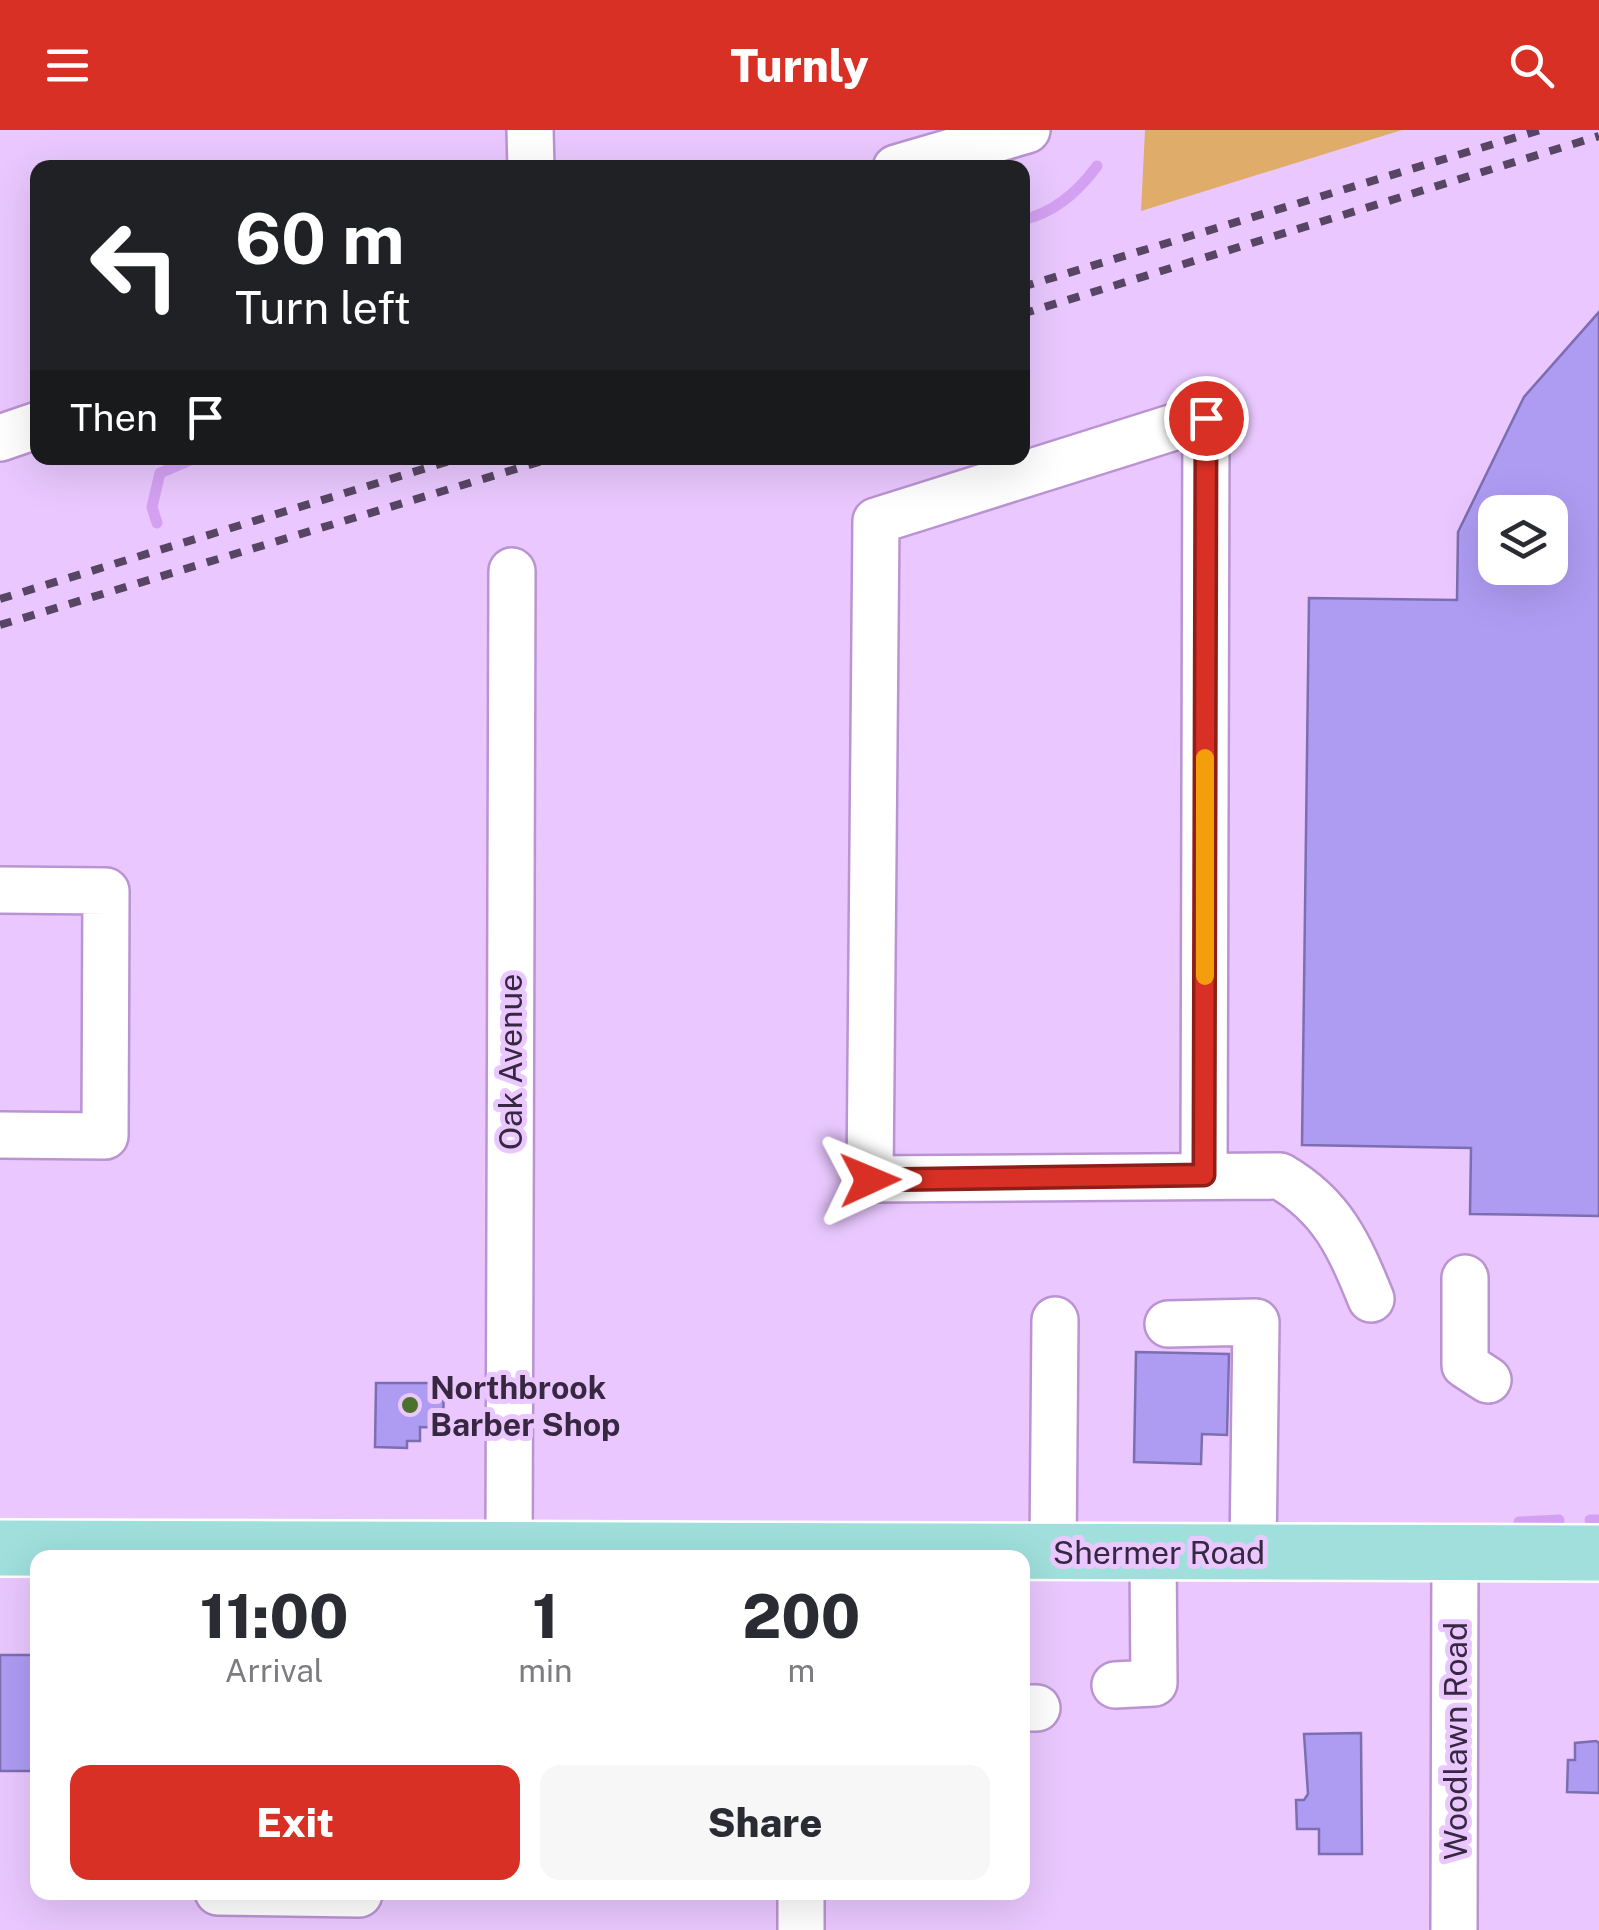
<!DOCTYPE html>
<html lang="en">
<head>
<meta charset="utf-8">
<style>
  :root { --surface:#fff; --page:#f7f7f7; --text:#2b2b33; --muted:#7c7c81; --accent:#d93025 }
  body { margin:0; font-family:"Public Sans",sans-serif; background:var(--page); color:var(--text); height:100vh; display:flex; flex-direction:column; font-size:38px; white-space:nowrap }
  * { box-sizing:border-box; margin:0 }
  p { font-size:32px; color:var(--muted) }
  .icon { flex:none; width:55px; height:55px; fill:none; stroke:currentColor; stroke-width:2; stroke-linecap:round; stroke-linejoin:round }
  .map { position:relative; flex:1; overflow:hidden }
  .panel { position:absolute; left:30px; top:1420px; width:1000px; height:350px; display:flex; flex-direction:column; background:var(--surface); border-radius:20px; box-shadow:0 10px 40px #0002 }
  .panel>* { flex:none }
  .guide { position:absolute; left:30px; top:30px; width:1000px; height:305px; border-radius:20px; box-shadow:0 10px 40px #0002; background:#202124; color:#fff; overflow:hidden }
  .buttons { position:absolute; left:1478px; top:365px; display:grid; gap:20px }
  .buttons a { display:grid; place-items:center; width:90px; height:90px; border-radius:20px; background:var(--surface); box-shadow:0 10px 40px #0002; font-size:50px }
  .pin { position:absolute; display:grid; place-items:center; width:85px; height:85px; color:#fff; margin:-42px; border:5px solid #fff; border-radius:50%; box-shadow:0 2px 10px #0007 }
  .me { position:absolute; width:110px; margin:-55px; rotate:89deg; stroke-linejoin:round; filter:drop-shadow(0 0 8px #0008) }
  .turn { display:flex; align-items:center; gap:35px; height:210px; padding:0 40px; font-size:45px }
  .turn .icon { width:130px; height:130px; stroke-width:2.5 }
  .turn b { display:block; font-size:70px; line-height:85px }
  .then { display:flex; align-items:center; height:95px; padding:0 40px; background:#0003; gap:20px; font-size:38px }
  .eta { display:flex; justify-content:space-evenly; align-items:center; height:170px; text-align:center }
  .eta b { font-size:60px; font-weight:800; line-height:70px }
  .primary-button { display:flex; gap:20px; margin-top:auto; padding:20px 40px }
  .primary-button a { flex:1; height:115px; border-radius:20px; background:var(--accent); color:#fff; font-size:40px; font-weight:800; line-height:115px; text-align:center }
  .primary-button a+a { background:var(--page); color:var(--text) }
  header { display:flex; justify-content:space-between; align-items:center; height:130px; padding:0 40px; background:var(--accent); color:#fff; font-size:45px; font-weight:800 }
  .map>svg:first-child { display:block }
</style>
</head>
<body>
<header><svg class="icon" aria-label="menu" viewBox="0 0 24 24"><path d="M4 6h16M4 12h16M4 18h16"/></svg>Turnly<svg class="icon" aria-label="search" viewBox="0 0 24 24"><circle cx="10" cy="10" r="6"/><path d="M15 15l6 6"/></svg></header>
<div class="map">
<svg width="1599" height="1800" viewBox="0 0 1599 1800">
  <rect width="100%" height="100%" fill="#eac8ff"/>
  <path fill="#e0ac69" d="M1145 0H1402L1141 81Z"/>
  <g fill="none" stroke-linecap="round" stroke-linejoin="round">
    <path stroke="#d4a1f2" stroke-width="11" d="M1022 90C1054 83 1078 62 1097 36
      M157 393 152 377 160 343 195 328
      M1590 1390H1599
      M1519 1392 1559 1390"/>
  </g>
  <path fill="#ae9cf3" stroke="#7c6eb0" stroke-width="2.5" fill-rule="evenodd" d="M1599 182V1086L1470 1084 1471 1018 1302 1015 1309 468 1457 470 1458 402 1524 267ZM1495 382H1550V438H1495Z
    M1136 1222 1229 1224 1227 1305 1202 1304 1201 1334 1134 1332Z
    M376 1253H444L443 1298 420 1297V1311H407V1318L375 1317Z
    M0 1525H38V1641H0Z
    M1361 1603 1362 1724H1319V1699H1297L1296 1670H1304L1308 1664 1304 1604Z
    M1596 1611 1599 1613V1663L1567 1662 1568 1630H1575V1613Z"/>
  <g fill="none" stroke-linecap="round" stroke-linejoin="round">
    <g stroke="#bb93d3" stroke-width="50">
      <path id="minor" d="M530 0 531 38
        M896 38 1027 0
        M0 308 38 295
        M0 760 106 761 105 1006 0 1005
        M1204 1045 1206 287 876 391 870 1049 1280 1046C1332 1076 1349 1115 1371 1169
        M1465 1148V1235L1488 1250
        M1168 1194 1256 1192 1253 1422
        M509 1422 512 441
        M1053 1422 1055 1190
        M1115 1555 1154 1553 1153 1422
        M1022 1578H1037
        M218 1762 359 1764
        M801 1800V1762
        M1454 1800 1455 1422"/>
    </g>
    <g stroke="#fff" stroke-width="60">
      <path id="major" d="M0 1418 1599 1423"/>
    </g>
    <use href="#minor" stroke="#fff" stroke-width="45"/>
    <use href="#major" stroke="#a0dfdc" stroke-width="55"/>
    <path stroke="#584564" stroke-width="8" stroke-dasharray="12 12" stroke-linecap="butt" d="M1022 157 1540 0
      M1022 184 1599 6
      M0 469 459 328
      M0 495 552 328"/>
  </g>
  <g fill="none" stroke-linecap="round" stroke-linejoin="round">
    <g stroke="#8d1f18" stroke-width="25">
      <path id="route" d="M870 1050 1204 1045 1206 288"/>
    </g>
    <use href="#route" stroke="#d93025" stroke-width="18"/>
    <path stroke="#f59e0b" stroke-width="18" d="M1205 846V628"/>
  </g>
  <circle fill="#4c712a" stroke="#eac8ff" stroke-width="4" cx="410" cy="1275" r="10"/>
  <g text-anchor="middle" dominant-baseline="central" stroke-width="10" stroke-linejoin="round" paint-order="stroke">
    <g font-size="32" fill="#372741" stroke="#eac8ff">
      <text transform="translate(510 932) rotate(-90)">Oak Avenue</text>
      <text x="1159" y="1422">Shermer Road</text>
      <text transform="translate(1455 1611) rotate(-90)">Woodlawn Road</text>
    </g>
    <g font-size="32" font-weight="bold" fill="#372741" stroke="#eac8ff" text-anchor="start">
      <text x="430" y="1257">Northbrook<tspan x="430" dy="37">Barber Shop</tspan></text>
    </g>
  </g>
</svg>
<div class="buttons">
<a><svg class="icon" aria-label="layers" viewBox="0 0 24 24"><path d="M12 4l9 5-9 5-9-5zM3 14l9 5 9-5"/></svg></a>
</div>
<div class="pin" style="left:1206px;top:288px;background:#d93025"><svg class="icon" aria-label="arrive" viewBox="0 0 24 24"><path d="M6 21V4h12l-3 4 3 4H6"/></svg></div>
<svg class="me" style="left:870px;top:1050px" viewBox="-20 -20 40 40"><path d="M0-17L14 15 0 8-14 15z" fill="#d93025" stroke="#fff" stroke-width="4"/></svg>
<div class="guide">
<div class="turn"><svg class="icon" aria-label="left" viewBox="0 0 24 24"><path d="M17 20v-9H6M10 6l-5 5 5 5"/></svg><div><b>60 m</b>Turn left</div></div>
<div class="then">Then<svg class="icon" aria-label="arrive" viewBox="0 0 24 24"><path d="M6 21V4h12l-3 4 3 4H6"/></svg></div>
</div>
<section class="panel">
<div class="eta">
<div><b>11:00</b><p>Arrival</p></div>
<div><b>1</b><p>min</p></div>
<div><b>200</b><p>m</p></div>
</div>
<div class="primary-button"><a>Exit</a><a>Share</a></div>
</section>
</div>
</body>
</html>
